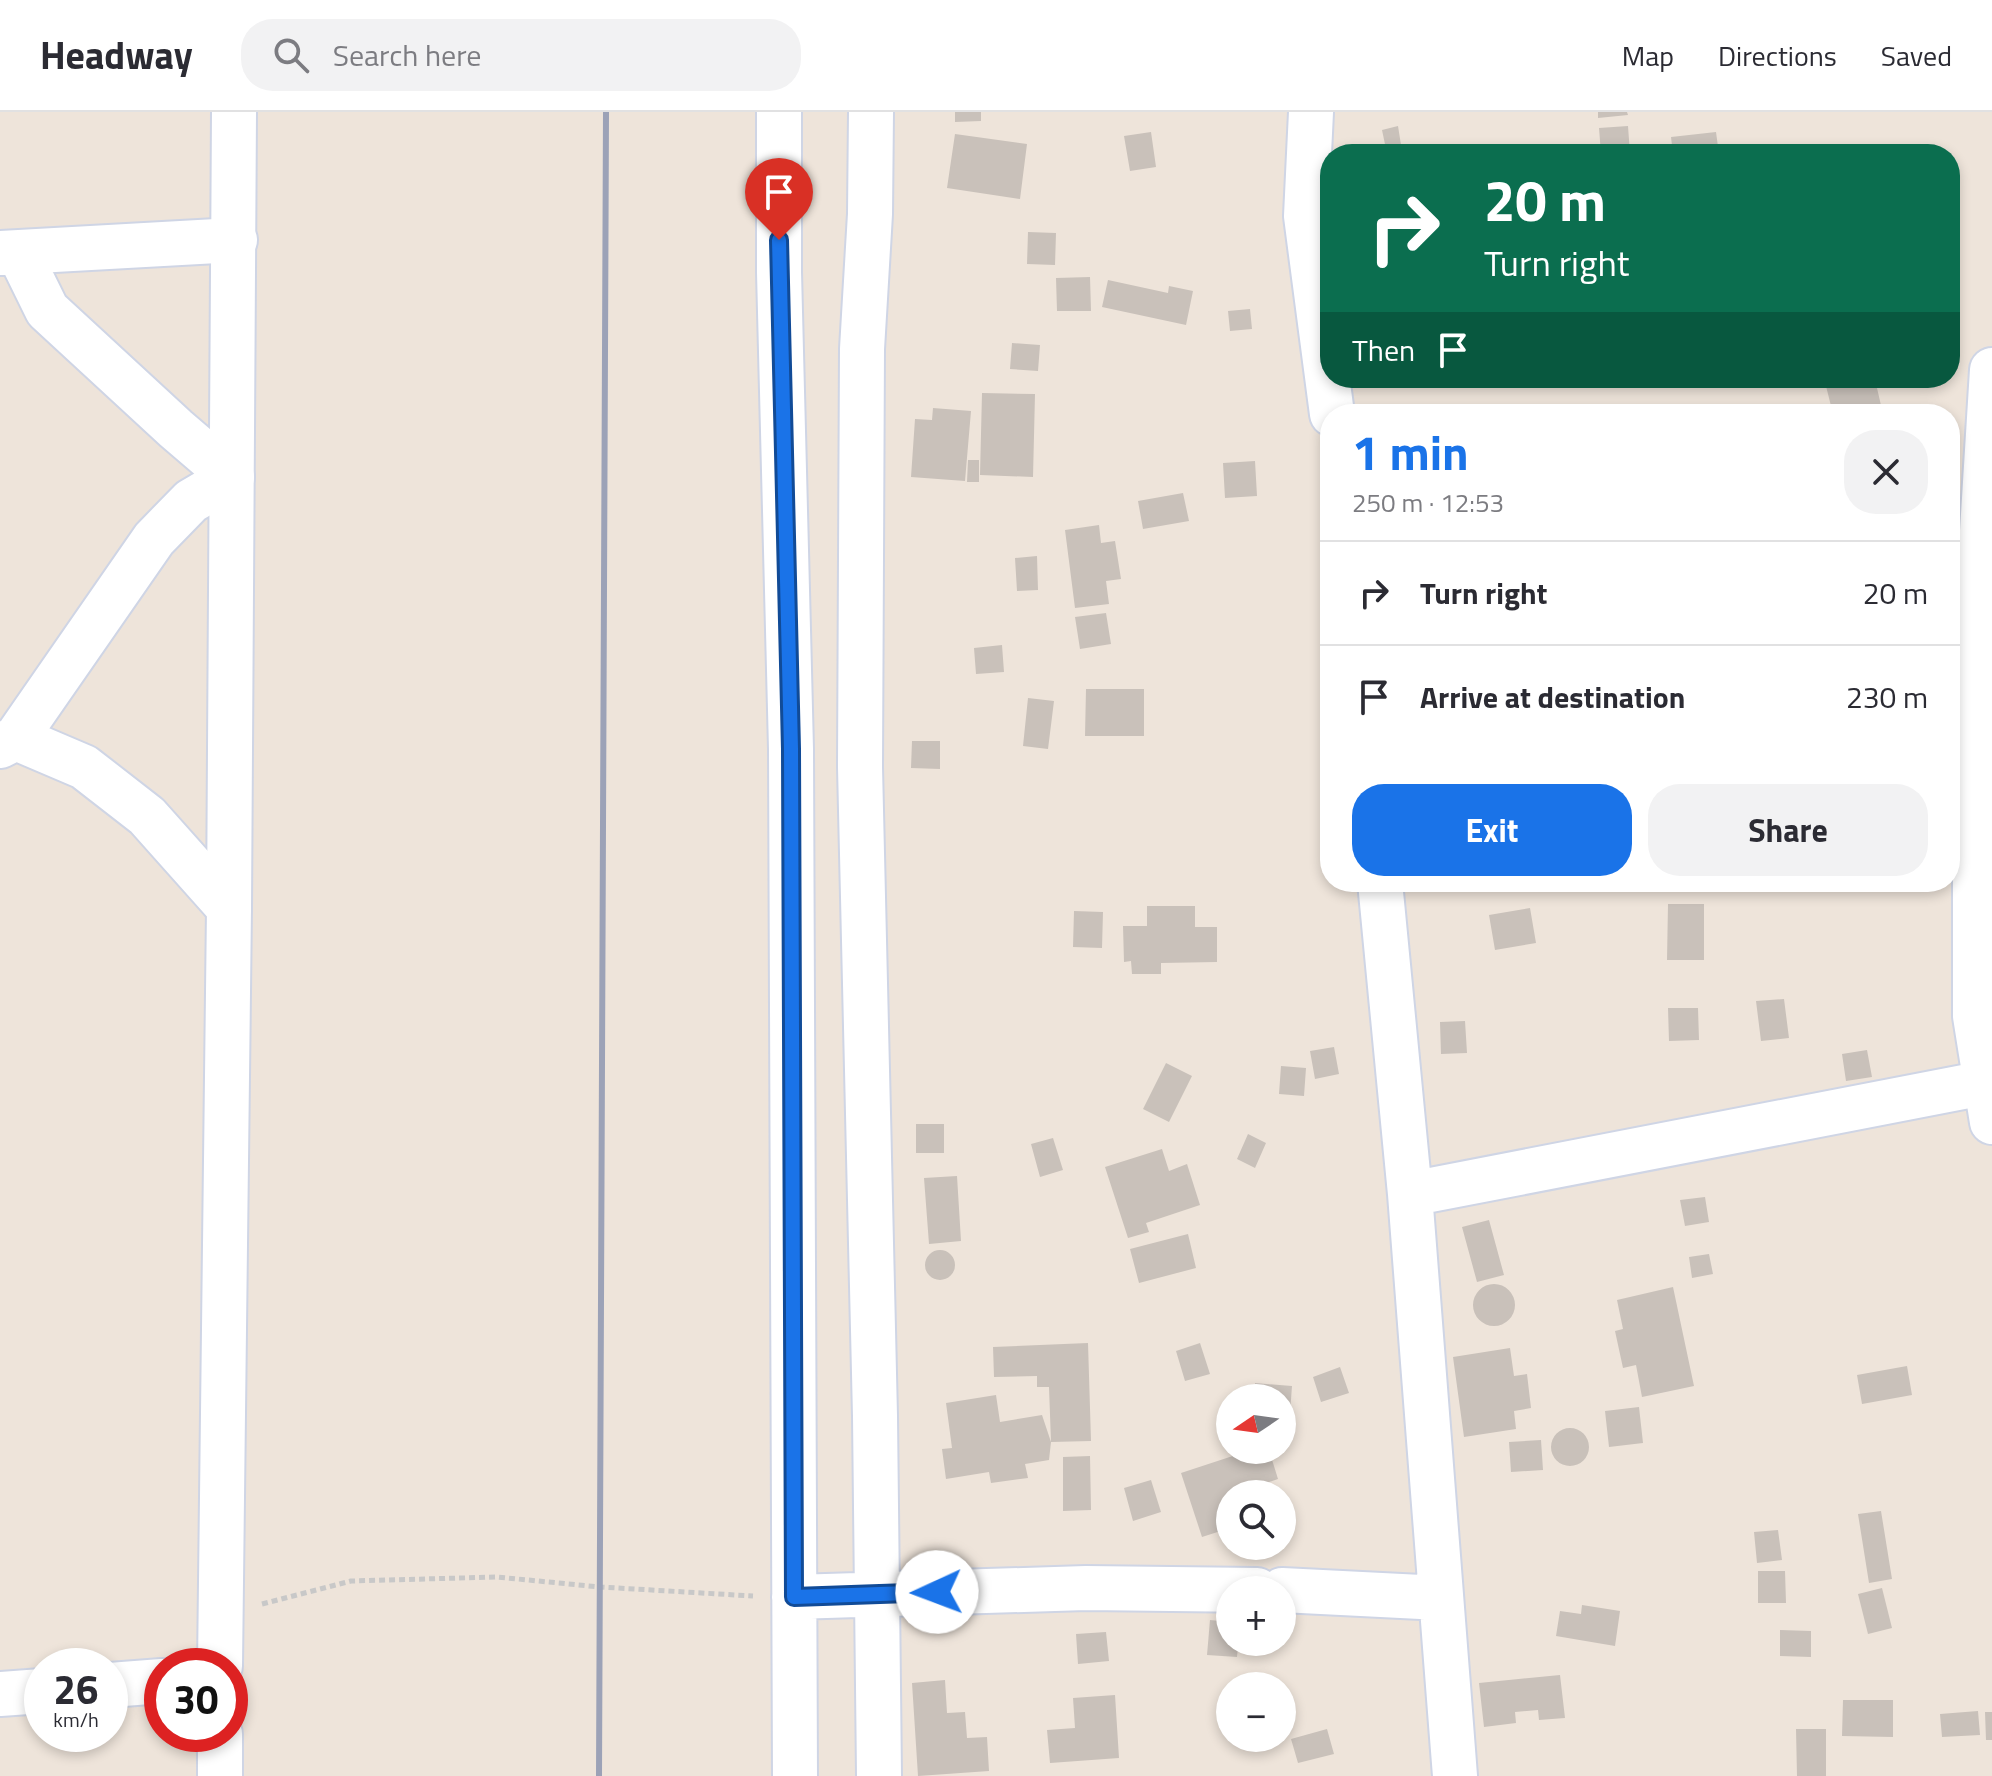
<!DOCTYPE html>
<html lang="en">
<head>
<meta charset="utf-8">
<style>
  :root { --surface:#fff; --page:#f2f2f3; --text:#2b2b33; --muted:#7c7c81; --line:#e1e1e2; --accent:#1a73e8 }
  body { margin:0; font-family:"Titillium Web",sans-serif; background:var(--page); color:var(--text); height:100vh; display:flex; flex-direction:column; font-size:30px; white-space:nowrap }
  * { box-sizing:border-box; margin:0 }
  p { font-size:26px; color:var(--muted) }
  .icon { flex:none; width:44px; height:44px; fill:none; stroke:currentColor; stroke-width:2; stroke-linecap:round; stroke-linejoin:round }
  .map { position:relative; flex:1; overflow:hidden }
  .panel { position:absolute; left:1320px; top:292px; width:640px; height:488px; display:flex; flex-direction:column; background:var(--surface); border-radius:32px; box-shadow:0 4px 12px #0003 }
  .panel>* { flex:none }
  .banner { position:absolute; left:1320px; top:32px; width:640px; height:244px; border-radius:32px; box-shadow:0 4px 12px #0003; background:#0b6e4f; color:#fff; overflow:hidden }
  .needle { width:52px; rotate:257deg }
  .buttons { position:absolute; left:1216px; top:1272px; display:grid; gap:16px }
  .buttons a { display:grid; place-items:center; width:80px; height:80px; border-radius:50%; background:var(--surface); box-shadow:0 4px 12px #0003; font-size:40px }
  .speed { position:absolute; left:24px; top:1536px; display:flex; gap:16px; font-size:40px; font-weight:700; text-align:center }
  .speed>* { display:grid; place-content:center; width:104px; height:104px; border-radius:50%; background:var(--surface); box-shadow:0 4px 12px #0003; line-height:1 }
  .speed small { font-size:20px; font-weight:400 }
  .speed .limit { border:12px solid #d22; background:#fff; color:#111 }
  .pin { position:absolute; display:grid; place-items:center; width:68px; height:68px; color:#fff; margin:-82px -34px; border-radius:50% 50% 50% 0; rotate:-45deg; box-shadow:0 0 8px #0007 }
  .pin .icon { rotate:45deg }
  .me { position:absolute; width:88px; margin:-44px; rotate:268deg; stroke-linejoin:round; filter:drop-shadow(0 0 6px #0008) }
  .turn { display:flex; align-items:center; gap:28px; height:168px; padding:0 32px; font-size:36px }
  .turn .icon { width:104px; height:104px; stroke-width:2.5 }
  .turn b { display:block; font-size:56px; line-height:68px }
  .then { display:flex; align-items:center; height:76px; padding:0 32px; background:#0003; gap:16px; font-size:30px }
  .round { display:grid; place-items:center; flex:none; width:84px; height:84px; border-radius:32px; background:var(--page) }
  .overview { display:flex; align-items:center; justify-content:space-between; height:136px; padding:0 32px }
  h1 { font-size:48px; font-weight:700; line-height:60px; color:var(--accent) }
  .button { display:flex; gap:16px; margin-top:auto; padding:16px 32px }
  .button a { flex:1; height:92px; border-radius:32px; background:var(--accent); color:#fff; font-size:32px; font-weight:700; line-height:92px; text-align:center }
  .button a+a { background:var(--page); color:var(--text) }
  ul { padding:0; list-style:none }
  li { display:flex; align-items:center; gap:24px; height:104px; padding:0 32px; border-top:2px solid var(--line) }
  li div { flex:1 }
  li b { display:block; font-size:30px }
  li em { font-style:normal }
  header { display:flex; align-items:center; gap:48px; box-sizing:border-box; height:112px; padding:0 40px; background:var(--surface); border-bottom:2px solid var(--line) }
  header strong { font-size:38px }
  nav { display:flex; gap:44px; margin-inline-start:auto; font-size:28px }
  .search { width:560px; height:72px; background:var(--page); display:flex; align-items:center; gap:20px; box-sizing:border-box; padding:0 28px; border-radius:32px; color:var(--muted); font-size:30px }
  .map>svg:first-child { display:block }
</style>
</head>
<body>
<header>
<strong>Headway</strong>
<div class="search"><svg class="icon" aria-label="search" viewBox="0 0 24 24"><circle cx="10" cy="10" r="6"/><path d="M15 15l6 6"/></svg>Search here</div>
<nav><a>Map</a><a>Directions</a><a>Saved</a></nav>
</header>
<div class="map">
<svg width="1992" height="1664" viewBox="0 0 1992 1664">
  <rect width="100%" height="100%" fill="#eee4da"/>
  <path fill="#c9c1ba" d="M955 0H981V9L955 10Z
    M1598 0H1627L1628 3 1598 6Z
    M1398 14 1401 33 1386 37 1382 18Z
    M1628 14 1630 42H1601L1599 16Z
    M1151 20 1156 55 1130 59 1124 24Z
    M1716 20 1719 42H1673L1671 25Z
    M955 22 1027 32 1020 87 947 76Z
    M1384 32 1386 42H1345V41Z
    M1028 120 1056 121 1055 153 1027 152Z
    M1090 165 1091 199H1057L1056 166Z
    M1108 168 1168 181 1169 174 1193 179 1186 213 1102 195Z
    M1250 197 1252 217 1230 219 1228 199Z
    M1012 231 1040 233 1038 259 1010 257Z
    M1358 266H1378L1379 271 1359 273Z
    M1842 266H1889L1891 273 1877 276 1883 302H1833L1825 270Z
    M982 281 1035 282 1033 365 980 363Z
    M1467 293 1513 300V302H1465Z
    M933 296 971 299 965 369 911 365 915 307 932 308Z
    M968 348H979V370H967Z
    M1255 349 1257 384 1225 386 1223 351Z
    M1183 381 1189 409 1143 417 1138 389Z
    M1099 413 1101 431 1115 429 1121 467 1106 469 1109 492 1075 496 1065 418Z
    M1037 444 1038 478 1017 479 1015 446Z
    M1106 501 1111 532 1080 537 1075 505Z
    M1002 533 1004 560 976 562 974 536Z
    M1086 577H1144V624H1085Z
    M1028 586 1054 589 1048 637 1023 634Z
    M912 629H940V657L911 656Z
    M1668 792H1704V848H1667Z
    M1147 794H1195V815H1217V850L1161 851V862H1132L1131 849 1124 850 1123 814H1147Z
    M1530 796 1536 831 1495 838 1489 803Z
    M1074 799 1103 800 1102 836 1073 835Z
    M1784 887 1789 926 1761 929 1756 889Z
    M1668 896H1698L1699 928 1669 929Z
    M1465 909 1467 941 1441 942 1440 910Z
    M1334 935 1339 962 1315 967 1310 939Z
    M1867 938 1872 965 1846 969 1842 942Z
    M1166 951 1192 964 1169 1010 1143 997Z
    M1281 954 1306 956 1304 984 1279 982Z
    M916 1012H944V1041H916Z
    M1248 1022 1266 1031 1255 1056 1237 1047Z
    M1053 1026 1063 1058 1040 1065 1031 1032Z
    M1162 1037 1169 1059 1187 1052 1200 1093 1146 1111 1149 1120 1128 1126 1105 1055Z
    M957 1064 961 1129 929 1132 924 1066Z
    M1705 1085 1709 1110 1685 1114 1680 1088Z
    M1489 1108 1504 1163 1477 1170 1462 1115Z
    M1188 1122 1196 1156 1139 1171 1130 1137Z
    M925 1153a15 15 0 1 1 30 0a15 15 0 1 1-30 0Z
    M1709 1142 1713 1162 1692 1166 1689 1145Z
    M1473 1193a21 21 0 1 1 42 0a21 21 0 1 1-42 0Z
    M1673 1175 1694 1274 1642 1285 1636 1253 1623 1256 1615 1219 1623 1217 1617 1188Z
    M1088 1231 1091 1329 1051 1330 1049 1275H1037V1264L994 1265 993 1235Z
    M1200 1231 1210 1262 1185 1269 1176 1239Z
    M1510 1236 1514 1264 1527 1262 1531 1296 1514 1299 1516 1317 1464 1325 1453 1245Z
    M1907 1254 1912 1283 1862 1292 1857 1263Z
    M1340 1255 1349 1281 1321 1290 1313 1265Z
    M1255 1271 1292 1274 1290 1301 1282 1300V1286H1254Z
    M996 1283 1000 1310 1042 1303 1051 1330 1049 1348 1025 1352 1028 1366 991 1371 989 1360 946 1367 942 1337 952 1336 946 1291Z
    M1639 1295 1643 1331 1609 1335 1605 1299Z
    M1551 1335a19 19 0 1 1 38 0a19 19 0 1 1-38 0Z
    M1541 1328 1543 1358 1511 1360 1509 1330Z
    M1251 1338H1269L1278 1367 1255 1375 1257 1382H1230V1416L1202 1425 1181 1361Z
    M1090 1344 1091 1398 1063 1399V1345Z
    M1151 1368 1161 1400 1133 1409 1124 1376Z
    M1881 1399 1892 1467 1869 1471 1858 1402Z
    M1778 1418 1782 1448 1757 1451 1754 1420Z
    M1758 1459H1785L1786 1491H1758Z
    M1882 1476 1892 1516 1868 1522 1858 1482Z
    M1582 1493 1620 1499 1615 1534 1556 1524 1560 1499 1581 1502Z
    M1210 1508 1230 1510V1530H1262L1261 1538 1238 1535 1237 1545 1207 1543Z
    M1780 1518 1811 1519V1545L1780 1544Z
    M1106 1520 1109 1549 1078 1552 1076 1522Z
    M1560 1563 1565 1606 1539 1608 1538 1598 1515 1600 1516 1611 1484 1615 1479 1571Z
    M945 1568 947 1601 965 1600 967 1626 987 1625 989 1659 918 1664 912 1571Z
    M1115 1583 1119 1646 1050 1651 1047 1618 1075 1616 1073 1586Z
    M1843 1588H1893V1625L1842 1624Z
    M1978 1599 1980 1623 1942 1625 1940 1602Z
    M1985 1600H1992V1628H1986Z
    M1327 1617 1334 1642 1298 1651 1291 1627Z
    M1796 1617H1826V1664H1797Z"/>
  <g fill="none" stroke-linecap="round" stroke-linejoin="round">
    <g stroke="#cfd5e5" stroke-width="48">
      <path id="minor" d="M779 0V160L791 637 795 1664
        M871 0 870 102 862 237 860 655 875 1304 879 1664
        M1311 0 1306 104 1332 302
        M0 141 235 128
        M1992 258 1975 532V904L1992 1010
        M16 626 154 427 191 389 232 365 176 317 47 198 19 141
        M0 634 16 626 84 655 147 704 229 796
        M1380 770 1410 1082 1455 1664
        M1410 1082 1984 971
        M1282 1478 1441 1486
        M794 1485 1086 1476 1257 1478
        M110 1573 162 1569
        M0 1582 42 1579"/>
    </g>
    <g stroke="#cfd5e5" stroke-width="48">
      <path id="tertiary" d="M220 1554 229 796 234 0
        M220 1622V1664"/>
    </g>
    <path stroke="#c8c8c8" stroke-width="5" stroke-dasharray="6 4" stroke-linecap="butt" d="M262 1492 351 1469 497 1465 600 1475 753 1484"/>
    <use href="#minor" stroke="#fff" stroke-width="44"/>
    <use href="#tertiary" stroke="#fff" stroke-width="44"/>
    <path stroke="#9ca2b7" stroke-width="6" d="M599 1664 606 0"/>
  </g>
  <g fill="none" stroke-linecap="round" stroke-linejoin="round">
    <g stroke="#114b97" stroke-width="20">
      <path id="route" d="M779 128 791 637 794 1485 937 1480"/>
    </g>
    <use href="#route" stroke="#1a73e8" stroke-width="14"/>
  </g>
</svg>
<div class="buttons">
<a><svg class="needle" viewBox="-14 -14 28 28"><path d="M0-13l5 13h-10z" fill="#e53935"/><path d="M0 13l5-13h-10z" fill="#7c7c81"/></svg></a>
<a><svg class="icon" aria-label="search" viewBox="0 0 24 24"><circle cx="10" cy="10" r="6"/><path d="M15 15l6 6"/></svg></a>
<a>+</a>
<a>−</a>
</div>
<div class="speed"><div>26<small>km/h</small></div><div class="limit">30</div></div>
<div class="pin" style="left:779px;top:128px;background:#d93025"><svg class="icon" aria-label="arrive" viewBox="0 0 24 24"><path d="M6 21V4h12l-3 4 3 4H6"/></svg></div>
<svg class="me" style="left:937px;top:1480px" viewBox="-20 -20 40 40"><circle r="19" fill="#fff"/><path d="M0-13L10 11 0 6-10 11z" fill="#1a73e8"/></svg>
<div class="banner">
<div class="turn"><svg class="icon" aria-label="right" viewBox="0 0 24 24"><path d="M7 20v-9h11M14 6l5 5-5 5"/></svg><div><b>20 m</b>Turn right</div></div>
<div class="then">Then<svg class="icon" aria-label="arrive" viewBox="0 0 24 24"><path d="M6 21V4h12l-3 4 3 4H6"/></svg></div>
</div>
<section class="panel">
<div class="overview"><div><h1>1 min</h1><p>250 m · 12:53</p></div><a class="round"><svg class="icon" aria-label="close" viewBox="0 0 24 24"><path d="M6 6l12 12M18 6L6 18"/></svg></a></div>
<ul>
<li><svg class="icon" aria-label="right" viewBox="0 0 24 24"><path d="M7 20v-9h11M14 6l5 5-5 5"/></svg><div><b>Turn right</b></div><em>20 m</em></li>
<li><svg class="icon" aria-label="arrive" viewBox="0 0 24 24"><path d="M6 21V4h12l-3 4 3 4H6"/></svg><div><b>Arrive at destination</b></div><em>230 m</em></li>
</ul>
<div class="button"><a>Exit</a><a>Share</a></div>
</section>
</div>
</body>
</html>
